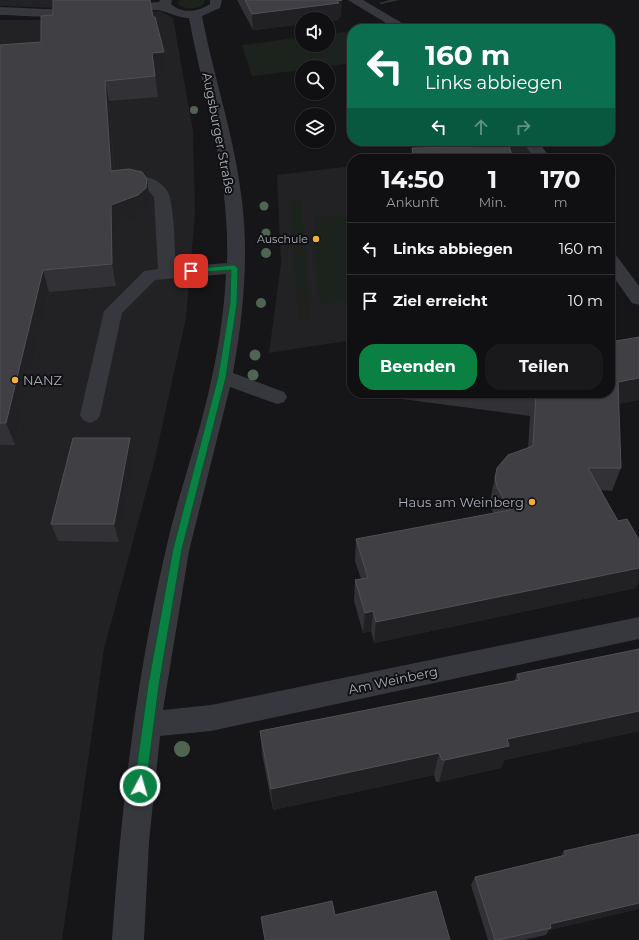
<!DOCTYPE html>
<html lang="de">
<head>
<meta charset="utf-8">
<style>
  :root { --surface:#101012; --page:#19191b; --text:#f1f3f6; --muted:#9c9d9f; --line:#303032; --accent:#0b8043 }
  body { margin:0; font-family:Montserrat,sans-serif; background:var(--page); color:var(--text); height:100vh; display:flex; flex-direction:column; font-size:15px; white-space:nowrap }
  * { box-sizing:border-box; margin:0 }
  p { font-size:13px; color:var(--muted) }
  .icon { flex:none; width:22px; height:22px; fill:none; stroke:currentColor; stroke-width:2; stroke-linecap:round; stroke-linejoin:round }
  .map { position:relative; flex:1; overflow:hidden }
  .drawer { position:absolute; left:347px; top:154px; width:268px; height:244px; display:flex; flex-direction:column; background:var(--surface); border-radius:16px; box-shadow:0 1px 3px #0004,0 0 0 1px var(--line) }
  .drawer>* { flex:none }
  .top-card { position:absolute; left:347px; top:24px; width:268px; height:122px; border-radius:16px; box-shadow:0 1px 3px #0004,0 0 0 1px var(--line); background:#0b6e4f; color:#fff; overflow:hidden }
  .buttons { position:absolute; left:295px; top:12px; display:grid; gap:8px }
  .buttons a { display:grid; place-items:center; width:40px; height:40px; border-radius:50%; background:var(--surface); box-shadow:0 1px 3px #0004,0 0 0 1px var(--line); font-size:20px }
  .pin { position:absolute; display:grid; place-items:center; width:34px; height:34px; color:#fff; margin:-17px; border-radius:8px; box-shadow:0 2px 6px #0006 }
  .me { position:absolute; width:44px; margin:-22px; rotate:6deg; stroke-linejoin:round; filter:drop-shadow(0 0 3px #0008) }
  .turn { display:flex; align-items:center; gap:14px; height:84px; padding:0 12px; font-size:18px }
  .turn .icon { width:52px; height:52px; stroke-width:2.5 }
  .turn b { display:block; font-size:28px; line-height:34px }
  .lanes { display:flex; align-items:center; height:38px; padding:0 12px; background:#0003; justify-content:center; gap:20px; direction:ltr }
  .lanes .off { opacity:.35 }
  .eta { display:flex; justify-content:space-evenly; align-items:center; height:68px; text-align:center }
  .eta b { font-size:24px; font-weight:700; line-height:28px }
  .button { display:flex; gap:8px; margin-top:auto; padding:8px 12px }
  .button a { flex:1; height:46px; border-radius:16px; background:var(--accent); color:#fff; font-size:16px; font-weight:700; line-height:46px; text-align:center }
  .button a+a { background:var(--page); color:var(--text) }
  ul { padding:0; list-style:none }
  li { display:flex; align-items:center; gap:12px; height:52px; padding:0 12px; border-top:1px solid var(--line) }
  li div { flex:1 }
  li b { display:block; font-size:15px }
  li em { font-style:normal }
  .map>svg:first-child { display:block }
</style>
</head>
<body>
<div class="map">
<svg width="639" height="940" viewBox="0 0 639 940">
  <rect width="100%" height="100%" fill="#161618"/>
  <path fill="#222225" d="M0 0H140L59 8 3 6H0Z
    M160 11 173 18 193 131 195 214 186 318 155 459 104 649 62 940H0V20H54Z
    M524 144 536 159H405Z
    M352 166V340L269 353 281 264 277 175Z"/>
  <path fill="#1c231d" d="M180 0H204L205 2C200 10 185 10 178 4Z
    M352 31V63L322 67H302V70L252 76 242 45 302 37V45H328V34Z
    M301 201 310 320H298L291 202Z
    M352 216V302L320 303 313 217Z"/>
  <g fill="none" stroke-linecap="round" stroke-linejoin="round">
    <path fill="#2c353c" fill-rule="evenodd" d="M390 0H399L381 4 379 3Z"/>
    <path fill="#37383d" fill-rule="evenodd" d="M160 0H172L171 4C182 14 198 12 210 4V0H222L220 8 202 16C214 78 235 138 242 201 249 258 243 317 233 373L284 392 287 397 284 402 277 404 230 387 189 551 163 710 211 705 639 617V639L211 731 160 736 149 842 144 940H112C121 809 136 678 166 549 177 499 195 449 207 399 217 358 224 316 226 274L155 280 122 313 100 415 97 420 90 423 83 420 80 415 104 311 144 271 158 269 154 197 140 181 142 178C153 175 168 187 170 198 175 220 174 245 176 267L227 263C230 175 205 103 189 18 176 18 164 9 154 10 145 11 119 16 115 9L121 5 159 2Z
      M348 0H363L412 29H396Z
      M0 7 45 9 83 8 89 12C83 21 14 15 0 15Z
      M522 141H538L551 159H535Z
      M610 254 616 255 639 286V305L632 303 610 272Z"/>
  </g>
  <g fill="#506452">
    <circle cx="194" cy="110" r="4"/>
    <circle cx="264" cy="206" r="4.5"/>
    <circle cx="266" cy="233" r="4.5"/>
    <circle cx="266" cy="253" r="5"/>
    <circle cx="261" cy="303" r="5"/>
    <circle cx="255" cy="355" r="5.5"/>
    <circle cx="253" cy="375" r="5.5"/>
    <circle cx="182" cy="749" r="8"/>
  </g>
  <path fill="#323236" d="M237 0H341V17H339V20L328 21V19H302V24L253 30Z
    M53 15 153 17 166 72 155 73 158 97 109 101 114 171 147 179 150 201V209L141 217 116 227V286L49 292 15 445H0V45L41 42Z
    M412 148 513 159H411Z
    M639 337V400L618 404 621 468 612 491 601 490 636 588 374 643 371 631 363 633 354 601 355 580 361 579 355 561 356 539 494 513 491 509 490 500 497 468 528 448 530 416 402 399V395L394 394V393H610Z
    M130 438 135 457 119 542 58 541 51 524Z
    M639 649V731L504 760 501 768 439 782H436L434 775 273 810 262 754 260 731 514 681 517 674Z
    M564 851 638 909 549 930 546 935 523 940H488L471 885 475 877 561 856Z"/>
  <path fill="#212124" d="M342 0 341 17H339V20L328 21V19H302V24L253 30 252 14Z
    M164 52 166 72 155 73 152 53Z
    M105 81 109 101 115 192 111 171Z
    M147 179 150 201V209L141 217 116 227V286L112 264 111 205Z
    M43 270 49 292 15 445 6 423Z
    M639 378V400L609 406 618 382Z
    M130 438 135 457 119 542 114 524Z
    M639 557V581L636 588 374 643 376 622Z
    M373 611 371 631 363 633 365 613Z
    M639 711V731L504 760 501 768 439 782 445 760 507 739Z
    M439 753 434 775 273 810 271 789Z
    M639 902V908L638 909 549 930 551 928 550 924Z"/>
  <path fill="#3f3f44" stroke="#4f5156" d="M53 0H150L153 17H155L164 52 152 53 155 76 105 81 111 171 129 169 142 172 147 179 146 188 138 195 111 205 112 264 43 270 6 423H0V45L41 42V16L53 15Z
    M245 0H342L337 1 339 3 252 14Z
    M509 146 513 159H414L412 148Z
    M639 337V378L618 382 621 468H588L618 521 627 519 639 540V568L376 622 373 611 365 613 355 580 368 578 356 539 510 510 497 487 495 478 497 468 508 455 533 446 536 393H610V342Z
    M73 438H130L114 524H51Z
    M639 649V711L507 739 509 746 445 760H442L439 753 271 789 260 731 519 680 517 674Z
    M639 834V903L550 924 551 928 498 940H495L475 877 566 855 564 851Z
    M436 891 450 940H265L261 917 332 901 335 915Z"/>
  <path fill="#0b8043" stroke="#07532c" d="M234 265 238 268 237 303 226 377 182 549 159 685 146 786 144 790 140 792 136 790 134 786 148 685 173 549 218 377 230 303 231 270 191 273 187 271 191 269Z"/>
  <g fill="#f2b134" stroke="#111113" stroke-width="1.5">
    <circle cx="316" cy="239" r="4"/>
    <circle cx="15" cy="380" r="4"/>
    <circle cx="532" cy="502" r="4"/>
  </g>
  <g text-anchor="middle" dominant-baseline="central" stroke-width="4" stroke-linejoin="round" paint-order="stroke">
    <g font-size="11" fill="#a8adb8" stroke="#111113" text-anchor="end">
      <text x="308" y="239">Auschule</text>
    </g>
    <g font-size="13" fill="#a8adb8" stroke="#111113">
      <text transform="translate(219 133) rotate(79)">Augsburger Straße</text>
      <text transform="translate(393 680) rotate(-12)">Am Weinberg</text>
    </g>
    <g font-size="13" fill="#a8adb8" stroke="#111113" text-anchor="start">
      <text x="23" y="380">NANZ</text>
      <text x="524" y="502" text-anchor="end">Haus am Weinberg</text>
    </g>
  </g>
</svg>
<div class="buttons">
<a><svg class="icon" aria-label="sound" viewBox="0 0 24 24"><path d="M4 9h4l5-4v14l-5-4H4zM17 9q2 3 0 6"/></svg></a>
<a><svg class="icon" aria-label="search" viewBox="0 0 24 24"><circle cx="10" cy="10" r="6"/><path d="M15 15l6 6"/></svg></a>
<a><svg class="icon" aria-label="layers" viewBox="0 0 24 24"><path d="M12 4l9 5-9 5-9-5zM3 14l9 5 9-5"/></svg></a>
</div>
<div class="pin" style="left:191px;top:271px;background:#d93025"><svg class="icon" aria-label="arrive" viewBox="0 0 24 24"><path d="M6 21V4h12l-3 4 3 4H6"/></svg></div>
<svg class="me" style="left:140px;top:786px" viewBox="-20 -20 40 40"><circle r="17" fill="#0b8043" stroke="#fff" stroke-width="3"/><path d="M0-11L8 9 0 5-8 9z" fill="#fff"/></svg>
<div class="top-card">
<div class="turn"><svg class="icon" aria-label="left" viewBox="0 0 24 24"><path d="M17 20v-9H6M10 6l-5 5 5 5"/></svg><div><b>160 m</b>Links abbiegen</div></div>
<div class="lanes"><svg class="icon" aria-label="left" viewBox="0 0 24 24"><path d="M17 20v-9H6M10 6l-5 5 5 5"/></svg><svg class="icon off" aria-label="ahead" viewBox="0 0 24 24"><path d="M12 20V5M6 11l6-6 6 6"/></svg><svg class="icon off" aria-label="right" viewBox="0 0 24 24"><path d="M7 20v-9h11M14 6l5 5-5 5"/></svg></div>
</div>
<section class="drawer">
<div class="eta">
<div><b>14:50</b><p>Ankunft</p></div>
<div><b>1</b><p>Min.</p></div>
<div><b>170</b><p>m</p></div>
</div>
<ul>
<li><svg class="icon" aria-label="left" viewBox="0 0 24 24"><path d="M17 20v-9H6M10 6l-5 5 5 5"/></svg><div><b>Links abbiegen</b></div><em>160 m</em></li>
<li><svg class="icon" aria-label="arrive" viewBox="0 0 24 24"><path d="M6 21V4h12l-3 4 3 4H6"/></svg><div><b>Ziel erreicht</b></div><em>10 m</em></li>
</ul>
<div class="button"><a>Beenden</a><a>Teilen</a></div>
</section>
</div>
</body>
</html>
